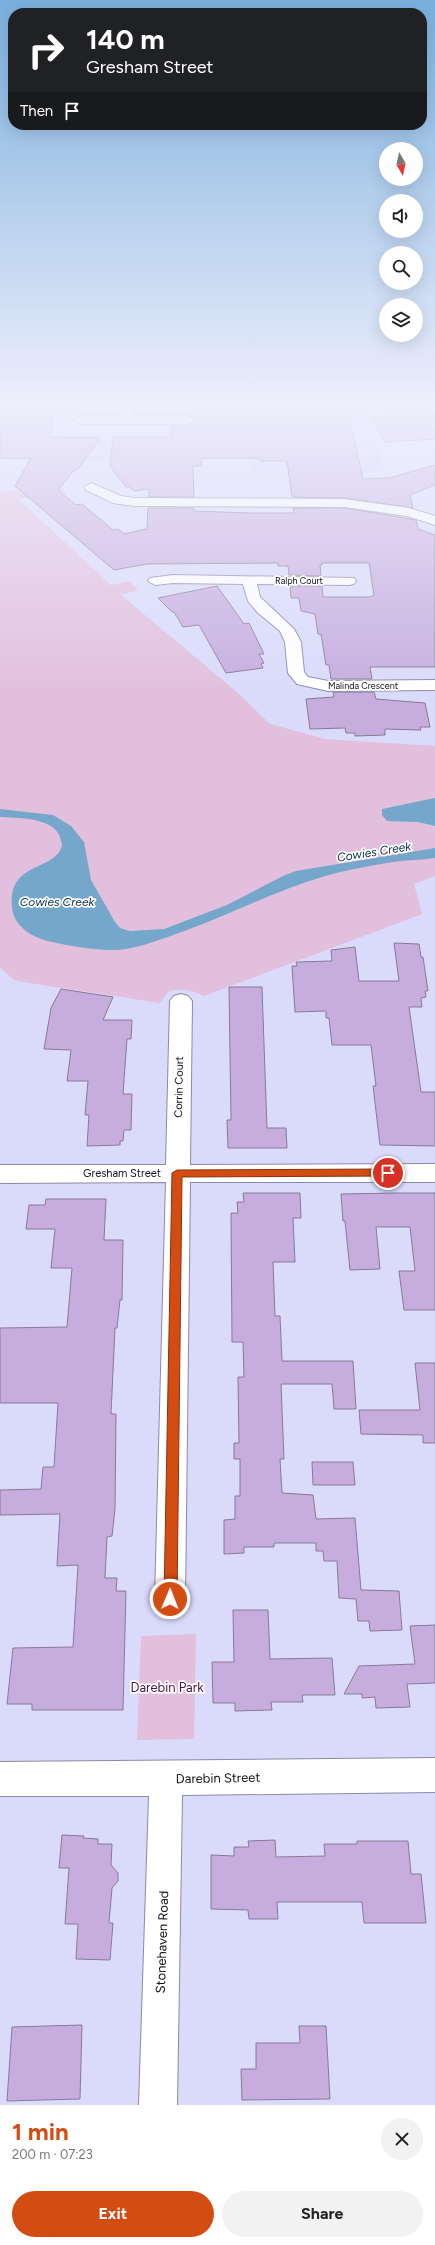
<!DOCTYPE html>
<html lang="en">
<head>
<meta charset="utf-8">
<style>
  :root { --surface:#fff; --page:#f2f2f2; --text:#222; --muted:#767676; --accent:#d34d12 }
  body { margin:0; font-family:Figtree,sans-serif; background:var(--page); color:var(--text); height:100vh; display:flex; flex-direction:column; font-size:15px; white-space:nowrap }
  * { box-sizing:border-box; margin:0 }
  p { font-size:13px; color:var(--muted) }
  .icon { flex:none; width:22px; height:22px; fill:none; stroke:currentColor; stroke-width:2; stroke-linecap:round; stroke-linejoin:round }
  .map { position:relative; height:2105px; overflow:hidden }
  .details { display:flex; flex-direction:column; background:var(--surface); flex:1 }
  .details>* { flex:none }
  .top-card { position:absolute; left:8px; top:8px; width:419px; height:122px; border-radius:16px; box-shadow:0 4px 16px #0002; background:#202124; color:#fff; overflow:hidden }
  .needle { width:26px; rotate:171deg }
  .fabs { position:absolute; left:379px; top:142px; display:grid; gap:8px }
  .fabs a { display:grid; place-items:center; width:44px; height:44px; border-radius:50%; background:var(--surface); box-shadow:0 4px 16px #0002; font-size:20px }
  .pin { position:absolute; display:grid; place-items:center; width:34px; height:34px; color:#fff; margin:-17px; border:2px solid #fff; border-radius:50%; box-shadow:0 1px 4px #0007 }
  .me { position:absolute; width:44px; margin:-22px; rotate:1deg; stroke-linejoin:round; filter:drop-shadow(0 0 3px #0008) }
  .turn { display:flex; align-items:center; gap:14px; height:84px; padding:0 12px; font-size:18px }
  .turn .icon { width:52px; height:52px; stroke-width:2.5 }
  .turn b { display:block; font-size:28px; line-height:34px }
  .then { display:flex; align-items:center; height:38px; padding:0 12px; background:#0003; gap:8px; font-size:15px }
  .round { display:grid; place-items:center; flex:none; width:42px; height:42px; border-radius:21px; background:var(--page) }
  .headline { display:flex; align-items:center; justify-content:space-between; height:68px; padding:0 12px }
  h1 { font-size:24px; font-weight:700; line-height:30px; color:var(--accent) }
  .button { display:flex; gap:8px; margin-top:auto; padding:8px 12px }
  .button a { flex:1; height:46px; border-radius:24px; background:var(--accent); color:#fff; font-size:16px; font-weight:700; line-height:46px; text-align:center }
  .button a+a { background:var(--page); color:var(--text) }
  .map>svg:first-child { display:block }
</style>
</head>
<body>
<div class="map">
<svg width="435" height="2105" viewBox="0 0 435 2105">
  <rect width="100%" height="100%" fill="#dadbfb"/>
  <path fill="#d1d1f8" d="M0 402H369L384 473H306L305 470H251L250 459H202V461H0Z"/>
  <path fill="#e2bfdc" d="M60 487 67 493 18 499 111 585 130 581 138 590 121 595 238 693 270 724 325 739 435 746V876L414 884 422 914 204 996C194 991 178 986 167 993 165 995 162 1001 160 1003L16 981 0 968V492Z
    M196 1634 194 1739 137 1740 141 1636Z"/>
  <path fill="#75a7ca" d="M435 798V826L418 822 387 821 382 815V809Z
    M0 809 53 815 71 826 84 842 91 880 115 922 120 928 130 931 164 929 227 905 283 876 296 871 435 848V858C421 860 407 860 393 862 369 866 345 870 322 877 271 892 224 918 173 935 153 942 133 950 112 950 92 950 71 946 52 942 35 939 13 927 12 907 8 860 56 872 62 845 61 841 60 836 58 833 48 817 16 818 0 817Z"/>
  <path fill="#c6adde" stroke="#887a96" d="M171 402H341L342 408H347L363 479 389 478 435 465V485L410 495 413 508 344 498 292 497 287 461H261V458H202L201 466H193L194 497H149V489L134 491 130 487H126L112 469V466H110L113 437H171V426H187L194 421V419L187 414H171Z
    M391 412H435V439L385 442 370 417 391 416Z
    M0 416H53L50 437 101 438 77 470H74L58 490 76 505 82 504 113 530 118 529 124 534 147 529 148 508H194V511L249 513H294L293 508H344L416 520 418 529 435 535V667H370L372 679H331L329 665H326L321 634H318L315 614 301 611 299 598H291L290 586H322L323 597H370L374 595 369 563H322V565H320L321 576 289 575 288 566H278V563L147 564 114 570 15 486 31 458H0Z
    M217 586 244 624 249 623 264 654H259L264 663 261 664 263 668 226 673 199 625 183 627 174 612H172L158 598Z
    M333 692H374L376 699 425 703 430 727H420L421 730 385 729V735L355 736V733H346L345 728 310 729 306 699 334 697Z
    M394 943 419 944 421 957H423L428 991H425L426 997 421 998 422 1007H409L421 1092H435V1146L380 1145 373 1086H376L371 1045H332L329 1018H326V1011L295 1012 292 966H297L296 962 332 961 331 950 355 947 359 981H399Z
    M229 987H262L267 1128H286L287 1148H228L227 1120H231Z
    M61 989 113 997 103 1020H132L131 1039H127L123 1094H132L131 1130H124L123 1141H120V1145L87 1146 89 1115H85L88 1081H67L71 1050 44 1049 51 1008Z
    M243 1193H300L301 1218H293L295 1262H273L275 1316H280L282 1361H353L356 1409H334L332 1384H281L284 1459H280L282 1493 313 1495 316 1519 355 1518 361 1590 399 1591 402 1630 370 1631 369 1621H358L356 1599 339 1598 337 1561H324L323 1551H316V1543H274V1547H244V1553L224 1554V1520L235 1519V1496H240V1459H234V1443H239L238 1377H244L243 1342H232L231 1213H238L237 1202H244Z
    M397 1193H435V1310H404L399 1271H415L410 1227H376L380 1269 350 1270 345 1221H343L341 1194Z
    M46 1199H106L104 1240H123L122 1300H120L117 1328H115L111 1414H116L115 1509 112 1536 107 1537 105 1578H117L116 1591H126L123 1710H32V1704H7L13 1648 73 1647 78 1565 57 1566 60 1514 0 1515V1490L41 1489 43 1467H54L58 1403H0V1328L67 1327 72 1268H51L55 1229H26L29 1205H45Z
    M415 1363H435V1443H423V1435L361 1434 359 1410H420Z
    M312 1462H353L355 1485H313Z
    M233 1610H268L270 1659 332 1658 335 1695H302L303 1702H271L272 1710 235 1711V1703H213L212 1662H234Z
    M435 1625V1683L407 1684 410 1707 376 1708 375 1697 362 1698V1694H344L359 1666 415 1664 410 1626Z
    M62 1835 84 1836 83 1838 98 1839V1844H112L111 1865 118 1873V1881L112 1888 109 1923H113L110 1960 76 1959 78 1924H65L69 1868H59Z
    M275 1840 276 1857 325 1856 324 1844H357V1841H408L411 1874H421L426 1923H364L362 1902H277L278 1919H249L248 1910 211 1909V1855L234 1856V1847H249L248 1841Z
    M82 2025 80 2099 7 2101 12 2027Z
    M299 2026H326L330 2099 242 2100 241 2069H256V2043H300Z"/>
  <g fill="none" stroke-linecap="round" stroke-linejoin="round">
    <g stroke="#8a8aa7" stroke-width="2">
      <path id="street" d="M122 402H134L132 416H187L193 420 187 424H81L75 420 81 416H120Z
        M91 483 121 496 134 498 344 499 409 508 435 516V525L407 516 344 507 134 506 113 503 86 490 84 487Z
        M173 575 354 578 356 581 354 584 349 585 257 584 260 597 294 629 301 642 304 672 308 677 328 681 435 680V690L328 691 297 684 288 673 285 642 280 631 257 612 248 601 243 584 173 583 155 585 148 581 150 578Z
        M181 994 188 996 192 1001 190 1165 435 1164V1182H190L185 1599 181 1609 170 1613 159 1609 155 1599 166 1182 0 1183V1165H166L170 1001 174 996Z
        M435 1758V1792L182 1795 177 2105H139L149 1796H0V1762Z"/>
    </g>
    <use href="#street" fill="#fff" fill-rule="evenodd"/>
  </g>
  <linearGradient id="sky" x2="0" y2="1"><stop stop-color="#7aafdc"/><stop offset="0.58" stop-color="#eeeffd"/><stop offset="1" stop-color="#eeeffd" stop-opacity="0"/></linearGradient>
  <rect width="435" height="697" fill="url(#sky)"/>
  <path fill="#d34d12" stroke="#89320c" d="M388 1169 393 1173 388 1176 182 1177 177 1599 175 1603 170 1605 166 1603 164 1599 172 1173 177 1170Z"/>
  <g text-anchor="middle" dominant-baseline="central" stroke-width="3.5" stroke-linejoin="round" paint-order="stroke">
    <g font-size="9" fill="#100f1a" stroke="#fff">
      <text x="299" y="580">Ralph Court</text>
      <text x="363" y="685">Malinda Crescent</text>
    </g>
    <g font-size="11" fill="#100f1a" stroke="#fff">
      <text transform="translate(179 1087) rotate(-89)">Corrin Court</text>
      <text x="122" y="1173">Gresham Street</text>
    </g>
    <g font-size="12" font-style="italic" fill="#032e46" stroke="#fff">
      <text transform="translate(374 852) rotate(-9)">Cowies Creek</text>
      <text x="57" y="902">Cowies Creek</text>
    </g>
    <g font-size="13" fill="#491345" stroke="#fff">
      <text x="167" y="1687">Darebin Park</text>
    </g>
    <g font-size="13" fill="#100f1a" stroke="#fff">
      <text transform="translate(218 1778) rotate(-1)">Darebin Street</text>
      <text transform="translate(162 1942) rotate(-88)">Stonehaven Road</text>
    </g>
  </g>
</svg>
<div class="fabs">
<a><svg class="needle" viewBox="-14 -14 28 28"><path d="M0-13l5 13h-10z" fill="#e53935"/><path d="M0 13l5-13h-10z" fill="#767676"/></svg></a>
<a><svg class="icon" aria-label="sound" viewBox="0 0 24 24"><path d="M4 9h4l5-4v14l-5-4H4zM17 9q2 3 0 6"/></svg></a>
<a><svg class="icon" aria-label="search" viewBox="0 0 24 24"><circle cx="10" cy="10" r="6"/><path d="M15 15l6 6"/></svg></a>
<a><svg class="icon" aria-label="layers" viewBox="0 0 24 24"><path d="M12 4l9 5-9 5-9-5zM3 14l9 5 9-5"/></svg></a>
</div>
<div class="pin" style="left:388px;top:1173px;background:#d93025"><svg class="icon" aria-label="arrive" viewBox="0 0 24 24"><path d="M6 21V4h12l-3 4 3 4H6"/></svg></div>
<svg class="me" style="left:170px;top:1599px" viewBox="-20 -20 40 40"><circle r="17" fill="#d34d12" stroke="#fff" stroke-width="3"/><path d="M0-11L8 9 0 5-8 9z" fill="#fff"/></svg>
<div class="top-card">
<div class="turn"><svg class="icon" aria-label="right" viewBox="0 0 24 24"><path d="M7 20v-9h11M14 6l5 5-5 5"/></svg><div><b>140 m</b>Gresham Street</div></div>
<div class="then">Then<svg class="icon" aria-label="arrive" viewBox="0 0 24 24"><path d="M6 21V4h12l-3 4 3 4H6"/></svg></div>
</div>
</div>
<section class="details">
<div class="headline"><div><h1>1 min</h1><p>200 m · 07:23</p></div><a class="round"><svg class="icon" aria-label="close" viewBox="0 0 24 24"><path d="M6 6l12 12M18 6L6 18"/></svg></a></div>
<div class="button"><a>Exit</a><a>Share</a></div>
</section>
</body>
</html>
